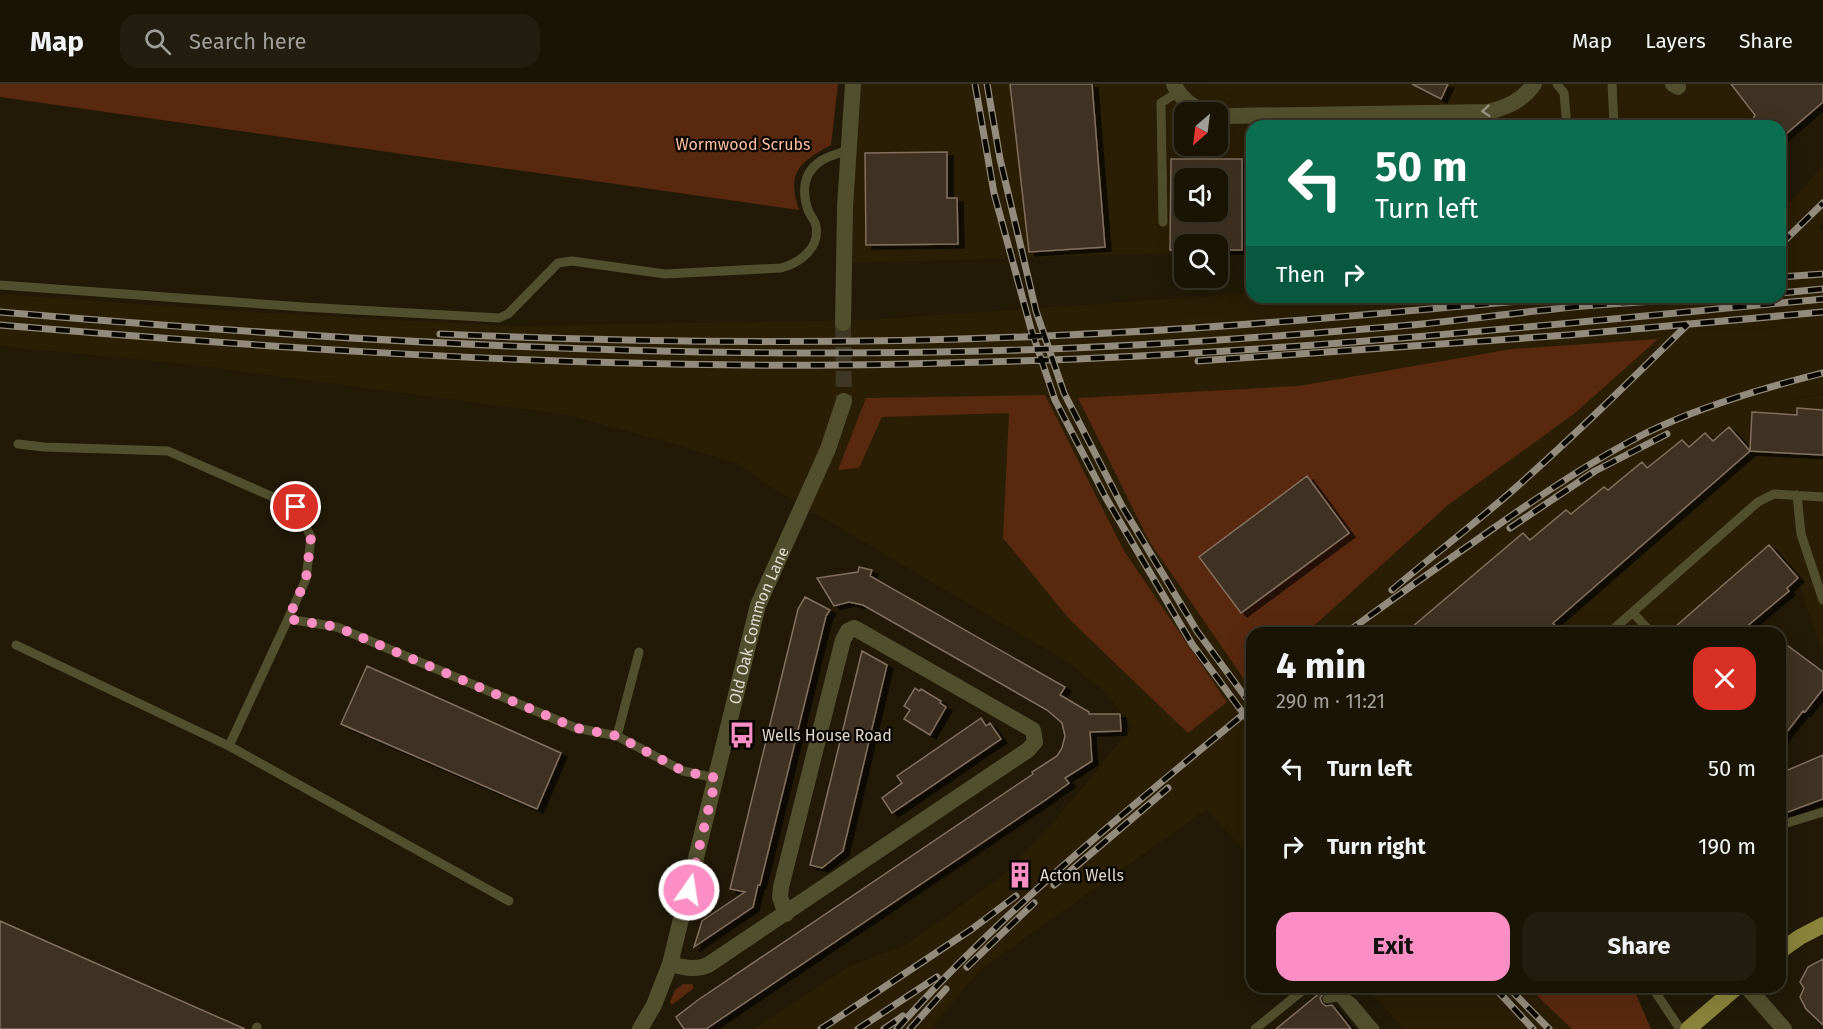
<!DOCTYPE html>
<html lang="en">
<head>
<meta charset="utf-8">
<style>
  :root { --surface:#1a1405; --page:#231d0f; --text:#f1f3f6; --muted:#9f9e9a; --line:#383327; --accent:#fb8fc5 }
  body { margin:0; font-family:"Fira Sans",sans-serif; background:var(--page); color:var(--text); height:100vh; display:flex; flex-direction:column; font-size:22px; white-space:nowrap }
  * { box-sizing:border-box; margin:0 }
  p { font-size:20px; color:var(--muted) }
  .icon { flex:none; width:33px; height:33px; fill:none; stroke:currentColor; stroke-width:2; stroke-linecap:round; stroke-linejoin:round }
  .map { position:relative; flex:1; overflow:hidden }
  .drawer { position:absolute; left:1246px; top:543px; width:540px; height:366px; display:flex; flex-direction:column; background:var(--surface); border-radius:18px; box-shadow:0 6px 24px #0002,0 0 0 2px var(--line) }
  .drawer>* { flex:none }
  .top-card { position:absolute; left:1246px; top:36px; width:540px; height:183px; border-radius:18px; box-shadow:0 6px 24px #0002,0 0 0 2px var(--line); background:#0b6e4f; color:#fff; overflow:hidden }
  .needle { width:39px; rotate:208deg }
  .tools { position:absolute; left:1174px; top:18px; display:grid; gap:12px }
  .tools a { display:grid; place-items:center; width:54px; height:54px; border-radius:12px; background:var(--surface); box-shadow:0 6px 24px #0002,0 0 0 2px var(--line); font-size:30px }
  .pin { position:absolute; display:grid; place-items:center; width:51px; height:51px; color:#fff; margin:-26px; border:3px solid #fff; border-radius:50%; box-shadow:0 2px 6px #0007 }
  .me { position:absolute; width:66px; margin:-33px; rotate:13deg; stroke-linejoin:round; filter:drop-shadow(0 0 4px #0008) }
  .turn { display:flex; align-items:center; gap:21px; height:126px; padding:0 30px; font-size:27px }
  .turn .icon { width:78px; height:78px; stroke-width:2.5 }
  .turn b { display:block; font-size:42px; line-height:51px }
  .then { display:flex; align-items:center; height:57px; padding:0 30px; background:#0003; gap:12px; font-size:22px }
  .round { display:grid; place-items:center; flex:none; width:63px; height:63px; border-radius:18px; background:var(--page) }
  .overview { display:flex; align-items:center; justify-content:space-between; height:102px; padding:0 30px }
  h1 { font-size:36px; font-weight:700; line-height:45px }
  .button { display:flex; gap:12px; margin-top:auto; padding:12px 30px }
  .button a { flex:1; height:69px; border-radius:18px; background:var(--accent); color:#111; font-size:24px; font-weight:700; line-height:69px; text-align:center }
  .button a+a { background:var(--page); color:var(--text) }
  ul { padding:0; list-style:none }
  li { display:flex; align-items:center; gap:18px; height:78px; padding:0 30px }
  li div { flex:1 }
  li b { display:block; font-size:22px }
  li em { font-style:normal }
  header { display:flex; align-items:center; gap:36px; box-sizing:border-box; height:84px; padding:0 30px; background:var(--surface); border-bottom:2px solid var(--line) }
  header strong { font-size:28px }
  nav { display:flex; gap:33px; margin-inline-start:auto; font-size:21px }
  .search { width:420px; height:54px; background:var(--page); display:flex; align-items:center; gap:15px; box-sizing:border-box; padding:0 21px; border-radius:18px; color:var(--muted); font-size:22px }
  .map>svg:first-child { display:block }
</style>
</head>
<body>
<header>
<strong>Map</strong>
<div class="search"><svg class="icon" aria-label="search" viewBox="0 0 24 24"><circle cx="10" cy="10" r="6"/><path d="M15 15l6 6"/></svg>Search here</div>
<nav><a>Map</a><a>Layers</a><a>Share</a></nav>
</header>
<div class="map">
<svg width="1823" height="945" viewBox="0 0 1823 945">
  <defs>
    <filter id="shadow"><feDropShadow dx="6" dy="4" stdDeviation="0" flood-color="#0009"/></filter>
  </defs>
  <rect width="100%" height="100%" fill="#221a07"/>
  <path fill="#2a1e05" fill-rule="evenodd" d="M857 0H1823V30L1781 64 1780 42H1252V167L1218 168V160H1185V169L850 179ZM1185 28H1218V62H1185ZM1185 94H1218V128H1185Z
    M1823 81V138L1818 143 1823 148V309L1784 317 1823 310V570L1799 501 1747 549H1252V776L1207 725 980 886 930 945H754L848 883 906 861 1001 793 1050 742 1091 694 1132 642 1104 607 1066 577 769 402 737 379 657 355 568 331 193 281 0 262V210L235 227 508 242 866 236 1252 209V213H1780L1781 106 1790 119Z
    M1366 903H1528L1572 945H1404Z"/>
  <path fill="#59290f" d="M0 0H838L831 61C800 78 786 88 799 126L0 13Z
    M1658 255 1575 329 1448 421 1306 549H1252V597L1248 601 1149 457 1078 314 1299 302 1512 265Z
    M1045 311 1124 467 1227 618 1188 649 1070 536 1003 454 1009 329 882 333 859 384 838 386 866 314Z
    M683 900H692L694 904 672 921 670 918 675 906Z
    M1528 903H1633L1651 945H1572Z"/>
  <path fill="#3f3020" stroke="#82705f" stroke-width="1.5" fill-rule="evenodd" filter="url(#shadow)" d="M1010 0H1092L1105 163 1029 168Z
    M1412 0H1448L1441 15Z
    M1731 0H1823V18L1780 55V42H1750L1755 31Z
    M947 68V114H957L958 160 866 161 865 69Z
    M1171 75H1242V166H1218V160H1185V166H1170ZM1185 94H1218V128H1185Z
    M1797 324 1823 326V371L1750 367 1752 328 1797 331Z
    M1729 343 1750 367 1553 539 1560 549H1405L1523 449 1530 456 1566 426 1571 430 1604 403 1608 406 1642 378 1647 384 1682 356 1689 363 1705 349 1713 357Z
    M1307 392 1349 449 1241 529 1199 473Z
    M1769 461 1798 494 1787 504 1789 507 1739 549H1668Z
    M859 483 872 486 870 492 1065 603 1060 611 1089 628V630H1120L1121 647 1090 648 1092 677 1065 694 1069 699 1047 715 706 945H684L676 933 698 916 1033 690 1032 688 1057 672 1062 664 1065 652 1062 639 1047 626 863 521 849 518 834 522 817 494 858 488Z
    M805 513 830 526 826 532 760 801H758L753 823 694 863 702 837 745 808 730 805 793 546 798 525Z
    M1780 556 1823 588V605L1805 628 1803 627 1780 657Z
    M862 567 887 581 843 767 822 784 810 781Z
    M367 582 561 669 537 725 341 640Z
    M915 604 919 607 921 605 941 617 940 619 946 623 930 651 904 635 910 626 904 622Z
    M981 634 986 642 990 639 1001 655 892 729 882 714 902 699 897 692Z
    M1823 671V715L1780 731V681L1788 686Z
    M0 837 245 945H0Z
    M1823 875V941L1806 925 1800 913 1804 904 1800 898 1808 883Z
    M1321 908 1323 910 1320 914 1322 919 1326 922 1332 921 1351 945H1276Z"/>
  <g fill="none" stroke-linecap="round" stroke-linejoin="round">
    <path stroke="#3e3725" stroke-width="16" stroke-dasharray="16 8" stroke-linecap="butt" d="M843 239 844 317"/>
    <path stroke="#524f2e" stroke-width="9" d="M1557 0 1564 9 1567 42
      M1612 0 1614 41
      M1163 138 1161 19 1178 8
      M0 201 303 223 499 234 508 230 558 179 572 177 665 190 781 184C799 179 820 165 816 142 815 136 810 132 808 126 802 109 803 90 818 79 826 72 838 70 848 66
      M18 360 44 363 168 367 296 423 311 453 306 495 288 535 337 543 576 644 617 652
      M1797 411 1801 450 1823 516
      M1633 529 1652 549
      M1609 549 1758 418 1774 410 1823 413
      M16 561 229 662 509 817
      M639 568 617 652 683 687 716 694
      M229 662 288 535
      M1780 741 1823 728
      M1326 903 1338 912 1365 945
      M1652 903 1680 945
      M1354 920 1375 945
      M256 945 257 943
      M1255 945 1307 903"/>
    <path stroke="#524f2e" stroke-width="16" d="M1174 0C1180 15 1192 22 1205 28
      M1673 0 1678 3
      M1218 31 1230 32 1489 28C1509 22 1522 17 1534 0
      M670 880C683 883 695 887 708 881L1028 666 1035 658 1033 646 858 546 854 544 848 547 843 556 781 803 780 813 786 830"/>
    <g stroke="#524f2e" stroke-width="16">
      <path d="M843 239 845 123 853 0"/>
      <path d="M1747 903 1784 945"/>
      <path id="s1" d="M640 945 654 921 670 880 758 521 828 365 844 317"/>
    </g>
    <path stroke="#8a833b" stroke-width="16" d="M1780 867 1800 853 1823 841
      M1688 945 1737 903"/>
    <g stroke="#938c7e" stroke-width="7">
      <path id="rail" d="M975 0 994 109 1031 245 1055 316 1106 414 1192 560 1252 641
        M987 0 1000 75 1036 227 1064 309 1122 422 1197 547 1252 622
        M1780 161 1823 119
        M1780 193 1823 190
        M1780 209 1823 205
        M0 228C339 257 680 277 1020 266 1147 262 1274 253 1400 242 1452 238 1504 230 1555 225 1610 219 1665 217 1719 213
        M0 241C247 262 494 279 742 281 834 282 926 280 1018 277 1287 269 1555 240 1823 215
        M440 250C648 259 858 261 1066 251 1232 244 1397 228 1562 213
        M1198 277 1568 251 1823 228
        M1510 444 1595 387 1667 350
        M1392 506C1431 473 1473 441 1512 407 1573 353 1630 297 1688 240
        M1346 549C1394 514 1442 480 1491 446 1541 411 1591 377 1646 349 1702 322 1763 304 1823 289
        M1054 801 1168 704
        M967 883 1034 819
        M1494 903 1533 945
        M1508 903 1549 945
        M821 945 972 845 1016 812
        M858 945 937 893
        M884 945 903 932
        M897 945C1003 826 1127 726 1250 625
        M910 945 946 905"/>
    </g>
    <use href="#rail" stroke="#090602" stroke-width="4.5" stroke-dasharray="14" stroke-linecap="butt"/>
    <path stroke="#524f2e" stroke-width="9" d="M1327 915C1338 912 1346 911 1354 920"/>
  </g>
  <defs><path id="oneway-chevron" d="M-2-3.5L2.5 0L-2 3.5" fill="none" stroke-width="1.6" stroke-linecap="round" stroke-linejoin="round" transform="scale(1.5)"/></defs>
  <use stroke="#98947e" href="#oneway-chevron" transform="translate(1486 27) rotate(175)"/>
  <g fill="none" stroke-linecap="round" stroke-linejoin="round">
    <path stroke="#fb8fc5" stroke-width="10" stroke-dasharray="0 18" d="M296 423 311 453 306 495 288 535 337 543 576 644 617 652 683 687 716 694 689 806"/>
  </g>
  <defs>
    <g id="bus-bare" transform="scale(2.07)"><path d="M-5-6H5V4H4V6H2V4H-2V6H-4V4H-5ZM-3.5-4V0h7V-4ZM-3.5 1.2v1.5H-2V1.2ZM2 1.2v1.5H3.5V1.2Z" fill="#fb8fc5" stroke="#090602" stroke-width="2.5" paint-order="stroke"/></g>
    <g id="building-bare" transform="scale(2.07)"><path d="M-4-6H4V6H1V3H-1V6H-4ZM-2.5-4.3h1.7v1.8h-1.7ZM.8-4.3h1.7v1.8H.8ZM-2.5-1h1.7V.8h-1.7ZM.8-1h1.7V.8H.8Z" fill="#fb8fc5" stroke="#090602" stroke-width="2.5" paint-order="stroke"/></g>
  </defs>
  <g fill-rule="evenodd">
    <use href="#bus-bare" x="742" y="651"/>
    <use href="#building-bare" x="1020" y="791"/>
  </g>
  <g text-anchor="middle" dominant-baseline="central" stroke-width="4.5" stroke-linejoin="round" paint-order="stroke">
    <g font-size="16" fill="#febfa0" stroke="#090602">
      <text x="743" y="60">Wormwood Scrubs</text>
    </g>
    <g font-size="16" fill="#dfd9ce" stroke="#090602">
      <text stroke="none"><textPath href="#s1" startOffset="422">Old Oak Common Lane</textPath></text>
    </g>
    <g font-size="16" fill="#dfd9ce" stroke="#090602" text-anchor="start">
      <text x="762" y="651">Wells House Road</text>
      <text x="1040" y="791">Acton Wells</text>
    </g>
  </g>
</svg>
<div class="tools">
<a><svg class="needle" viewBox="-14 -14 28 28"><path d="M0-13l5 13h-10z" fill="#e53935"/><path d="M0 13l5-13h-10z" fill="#9f9e9a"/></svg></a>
<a><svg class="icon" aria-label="sound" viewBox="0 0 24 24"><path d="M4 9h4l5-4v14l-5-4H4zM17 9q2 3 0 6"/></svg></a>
<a><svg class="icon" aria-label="search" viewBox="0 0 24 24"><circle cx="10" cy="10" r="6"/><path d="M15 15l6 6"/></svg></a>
</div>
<div class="pin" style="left:296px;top:423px;background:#d93025"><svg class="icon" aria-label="arrive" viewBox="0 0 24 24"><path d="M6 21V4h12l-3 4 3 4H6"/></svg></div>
<svg class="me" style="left:689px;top:806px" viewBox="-20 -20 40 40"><circle r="17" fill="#fb8fc5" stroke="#fff" stroke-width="3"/><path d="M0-11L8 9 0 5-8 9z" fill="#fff"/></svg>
<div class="top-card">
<div class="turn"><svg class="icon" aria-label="left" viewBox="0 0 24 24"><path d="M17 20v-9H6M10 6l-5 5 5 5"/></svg><div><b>50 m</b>Turn left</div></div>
<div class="then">Then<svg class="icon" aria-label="right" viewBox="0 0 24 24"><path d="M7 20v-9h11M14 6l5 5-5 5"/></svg></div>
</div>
<section class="drawer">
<div class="overview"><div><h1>4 min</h1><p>290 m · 11:21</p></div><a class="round" style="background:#d93025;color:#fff"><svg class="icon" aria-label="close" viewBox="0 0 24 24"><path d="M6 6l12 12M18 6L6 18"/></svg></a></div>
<ul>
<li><svg class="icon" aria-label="left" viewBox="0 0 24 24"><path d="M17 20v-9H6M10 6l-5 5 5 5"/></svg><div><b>Turn left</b></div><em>50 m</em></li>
<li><svg class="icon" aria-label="right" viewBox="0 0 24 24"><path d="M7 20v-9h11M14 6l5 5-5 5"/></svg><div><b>Turn right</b></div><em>190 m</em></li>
</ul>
<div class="button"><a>Exit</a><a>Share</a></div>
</section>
</div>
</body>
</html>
